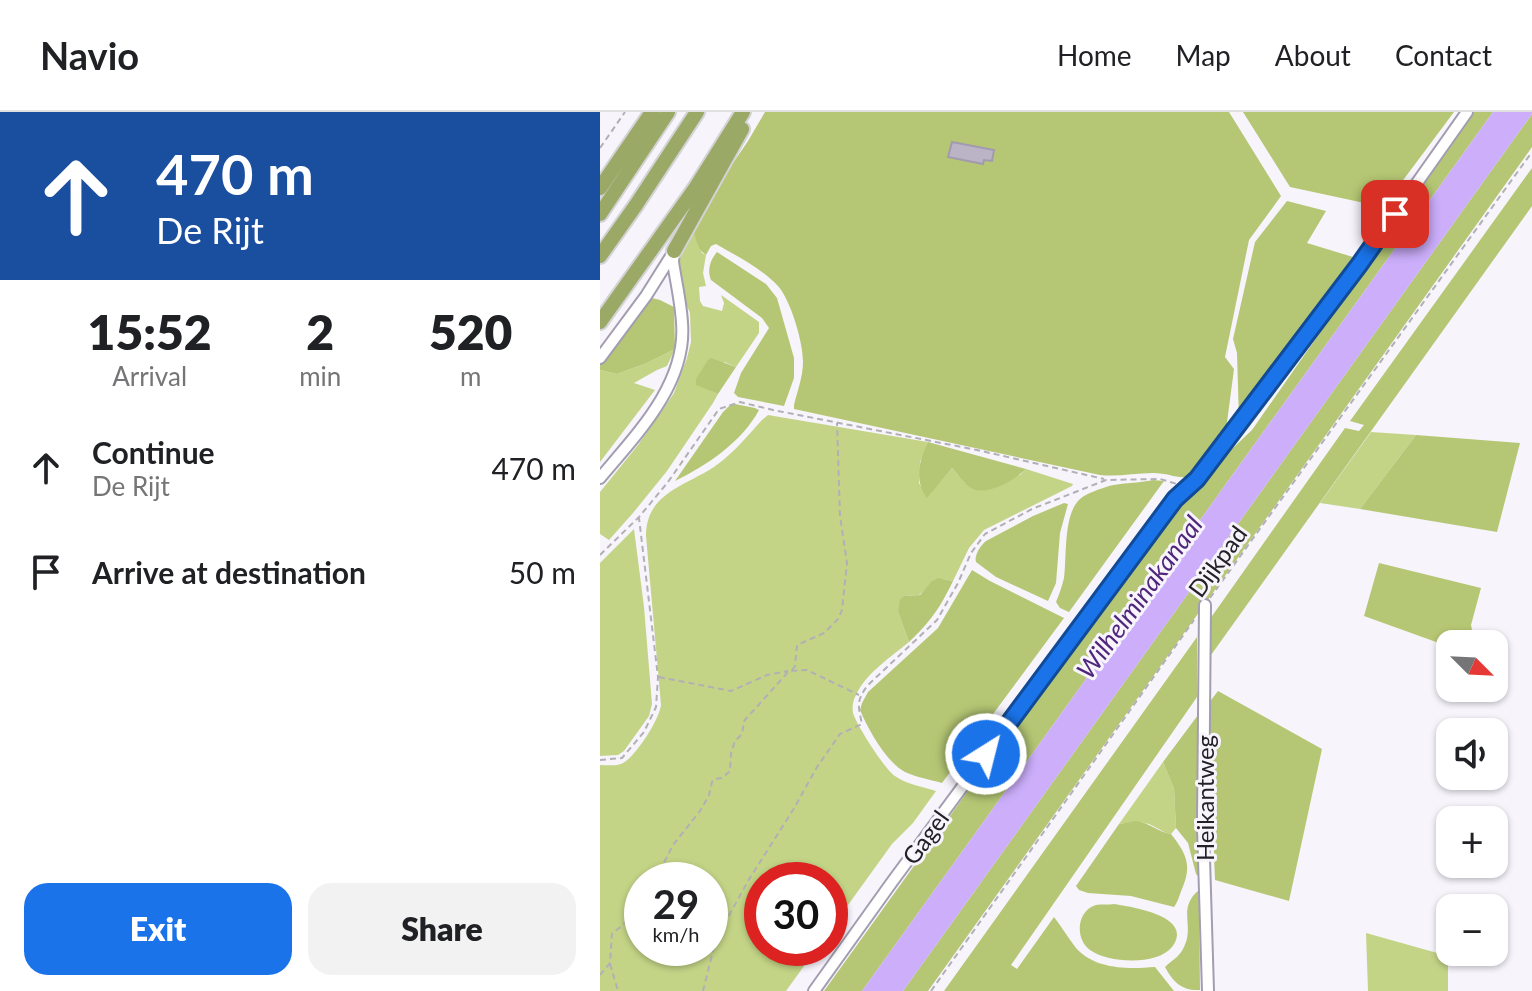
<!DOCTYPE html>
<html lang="en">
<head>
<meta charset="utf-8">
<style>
  :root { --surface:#fff; --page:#f2f2f2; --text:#202124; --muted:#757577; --line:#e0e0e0; --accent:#1a73e8 }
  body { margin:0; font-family:Lato,sans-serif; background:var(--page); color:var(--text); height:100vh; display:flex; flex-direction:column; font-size:30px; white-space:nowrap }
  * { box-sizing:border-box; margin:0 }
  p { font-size:26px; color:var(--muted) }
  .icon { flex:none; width:44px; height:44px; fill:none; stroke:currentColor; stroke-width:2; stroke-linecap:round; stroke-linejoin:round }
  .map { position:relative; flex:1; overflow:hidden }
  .panel { display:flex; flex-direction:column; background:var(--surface); width:600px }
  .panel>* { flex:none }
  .top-card { background:#1a4fa0; color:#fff; overflow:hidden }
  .needle { width:52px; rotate:114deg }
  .tools { position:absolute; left:836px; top:518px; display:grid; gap:16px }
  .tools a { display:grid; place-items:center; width:72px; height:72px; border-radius:16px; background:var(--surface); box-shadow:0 2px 6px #0004; font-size:40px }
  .speed { position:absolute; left:24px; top:750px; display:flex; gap:16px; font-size:40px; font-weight:700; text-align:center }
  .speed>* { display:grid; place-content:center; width:104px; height:104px; border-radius:50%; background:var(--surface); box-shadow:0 2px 6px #0004; line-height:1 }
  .speed small { font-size:20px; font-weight:400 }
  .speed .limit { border:12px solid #d22; background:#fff; color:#111 }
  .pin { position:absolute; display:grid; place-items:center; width:68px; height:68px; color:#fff; margin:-34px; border-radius:16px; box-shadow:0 4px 12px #0006 }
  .me { position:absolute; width:88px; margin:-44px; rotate:36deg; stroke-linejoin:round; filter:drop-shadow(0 0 6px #0008) }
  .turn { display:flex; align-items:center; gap:28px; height:168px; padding:0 24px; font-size:36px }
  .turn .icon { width:104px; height:104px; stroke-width:2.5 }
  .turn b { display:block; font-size:56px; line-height:68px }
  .eta { display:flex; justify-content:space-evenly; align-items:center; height:136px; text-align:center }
  .eta b { font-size:48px; font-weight:800; line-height:56px }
  .action { display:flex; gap:16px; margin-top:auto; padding:16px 24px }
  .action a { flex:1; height:92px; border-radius:24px; background:var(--accent); color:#fff; font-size:32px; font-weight:800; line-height:92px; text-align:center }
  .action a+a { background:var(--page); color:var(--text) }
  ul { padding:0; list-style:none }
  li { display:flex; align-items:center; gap:24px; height:104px; padding:0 24px }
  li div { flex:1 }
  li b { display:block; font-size:30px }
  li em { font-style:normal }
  header { display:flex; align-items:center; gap:48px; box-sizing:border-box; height:112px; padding:0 40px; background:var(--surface); border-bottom:2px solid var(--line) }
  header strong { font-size:38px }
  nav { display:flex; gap:44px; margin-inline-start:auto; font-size:28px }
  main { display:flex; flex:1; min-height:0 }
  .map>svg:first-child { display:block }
</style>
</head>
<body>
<header>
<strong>Navio</strong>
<nav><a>Home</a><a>Map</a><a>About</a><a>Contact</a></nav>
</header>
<main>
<section class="panel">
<div class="top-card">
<div class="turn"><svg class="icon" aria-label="ahead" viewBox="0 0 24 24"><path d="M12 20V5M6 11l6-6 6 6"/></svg><div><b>470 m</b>De Rijt</div></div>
</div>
<div class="eta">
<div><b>15:52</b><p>Arrival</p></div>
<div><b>2</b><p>min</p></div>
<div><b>520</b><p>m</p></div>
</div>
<ul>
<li><svg class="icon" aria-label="ahead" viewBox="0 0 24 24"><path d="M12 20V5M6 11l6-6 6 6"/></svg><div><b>Continue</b><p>De Rijt</p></div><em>470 m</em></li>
<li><svg class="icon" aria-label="arrive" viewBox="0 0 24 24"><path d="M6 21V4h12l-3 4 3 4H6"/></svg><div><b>Arrive at destination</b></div><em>50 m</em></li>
</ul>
<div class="action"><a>Exit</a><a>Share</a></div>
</section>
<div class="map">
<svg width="932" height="879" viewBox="0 0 932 879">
  <rect width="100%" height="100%" fill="#f7f4fc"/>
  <path fill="#c3d486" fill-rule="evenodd" d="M92 111 102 141 106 143 103 161 106 174 99 175 100 189 103 194 122 199 124 191 121 183 159 210V221L136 255 124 250 111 279 118 282 113 291 67 359 33 401 9 428 0 422V380L38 333 64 296 74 281 87 246 91 230 90 201 78 173 76 149Z
    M75 237 67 254 57 258 34 271 55 278 0 350V258L17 262 47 251Z
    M168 303 328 330 320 350 319 371 327 385 352 356 365 371 420 363 426 357 473 372 472 374 384 418 369 436 353 469C328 464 337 469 319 483L304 484 298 500 309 530C291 545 266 561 256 583 253 588 252 595 253 601 256 612 285 658 295 664 306 672 323 675 336 679L313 711 292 732 230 818V768H162V836H217L186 879H0V653C8 653 19 655 26 649 38 640 59 608 61 593L46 424C46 377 93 373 122 349 137 337 149 322 162 308ZM42 768H110V836H42Z
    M771 320 816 323 760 397 720 391Z
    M34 417 44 495 52 592 49 604 24 639 18 643 0 644V451Z
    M563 650 574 677 576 716 571 722C563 721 560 717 553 714 542 708 531 710 519 712Z
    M766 821 848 844V879H768Z"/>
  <path fill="#b5c774" d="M165 0H629L681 84 649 128 625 245 634 257 626 318 624 327 598 363C577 369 572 361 553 361 535 361 518 365 500 363L194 297V293C197 280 203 265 203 250 203 230 191 189 178 174 162 157 137 144 116 132L111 134 106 143C96 137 95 122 92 111L148 29Z
    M643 0H854L783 95 690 75Z
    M874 0H893L262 879H224L575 391 652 318Z
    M932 2V35L328 879H303Z
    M932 56V94L606 550 605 514 745 316 759 319 764 313 750 309Z
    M687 89 726 99 707 131 753 145 639 309 637 241 633 227 655 130Z
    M117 140 166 172 177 186 194 246V266L184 294 138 285 134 281 141 261 169 216 162 206 111 168C107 158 110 148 117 140Z
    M48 185 60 188 74 195 75 237 47 251 17 262 0 258V250Z
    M111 246 136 255 118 282 96 273V267L108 248Z
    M135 292 155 296 159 298C142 330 106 354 75 369L123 300 130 293Z
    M816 323 920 331 897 420 760 397Z
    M328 330 426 357C415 368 386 385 371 376 363 371 358 362 352 356L327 386C314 369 319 348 328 330Z
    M553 368 564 369 469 500 460 496 456 490C459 483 462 474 464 466 467 445 463 402 480 387 487 381 500 377 509 374 520 371 540 371 553 368Z
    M464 391 468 392 460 421 456 471 448 489 396 465 376 450C374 443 381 433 386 429L433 404Z
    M779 451 881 476 871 513 875 532H850V535L764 504Z
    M372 458 390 469 464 506 342 671C331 668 316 665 305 660 286 650 268 617 260 598L262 591 268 580 338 516Z
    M338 466 353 469C340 496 331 509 309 530L298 500 300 488 304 484 320 483 332 469Z
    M597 525V585L411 853 417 857 454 805C462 815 468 826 476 836 496 858 528 857 555 855L574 879H344Z
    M618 579 722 637 689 789 615 768 608 592Z
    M598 603 601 767 596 762 588 731 576 716 574 677 563 650Z
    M536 709C550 711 558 720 571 722 587 742 592 754 582 777 579 784 578 790 574 795L531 784 488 781 479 778 476 774 519 712Z
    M599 778 600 878C582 879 573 870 565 855 571 849 579 845 583 837 596 814 576 797 599 778Z
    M514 792C532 795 595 804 572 835 557 854 508 851 490 838 475 827 476 799 496 793 501 792 509 793 514 792Z"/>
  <path fill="#ccaefb" d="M893 0H932V2L303 879H262Z"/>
  <path fill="#bbb4c7" stroke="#a29baf" stroke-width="2" d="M352 30 394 38 392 49 384 48 383 52 348 45Z"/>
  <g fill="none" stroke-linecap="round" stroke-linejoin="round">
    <g stroke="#a39db0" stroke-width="14">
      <path id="minor" d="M0 246 46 184 73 141
        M0 366C36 323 87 272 82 211 81 191 76 170 73 150L74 139
        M605 493 603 714 608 879
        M214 879 292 770 575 387 597 367 759 153 867 0"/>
    </g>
    <g stroke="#d3d2d4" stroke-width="18">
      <path id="highway" d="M0 76 52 0
        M0 102 68 0
        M74 139 142 17
        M0 144 36 93 97 0
        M0 210 96 75 143 0"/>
    </g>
    <path stroke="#b2afb7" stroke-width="2" stroke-dasharray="6 4" stroke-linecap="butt" d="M0 36 25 0
      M0 443 39 405 68 370 119 297 140 290 173 298 377 338 504 367
      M610 486 932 40
      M192 558 195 554 197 533 224 521 238 507 242 498 247 451 240 404 237 311
      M59 565 131 579 167 563 188 559
      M0 648 22 646 44 620 56 595 58 565 39 406
      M55 768 73 733 100 699 109 683 112 670 114 667 122 666 130 659 131 641 135 629 142 622 144 609 189 559 207 558 259 583
      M10 852 18 879
      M0 863 10 851 12 821C25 813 34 801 42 789
      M103 879 116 827 148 769 193 698 217 655 240 622 262 612C258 593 256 589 268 573L337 508 358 471 371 441 385 422 432 397 506 368 560 367 577 372
      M331 879 594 508"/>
    <use href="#minor" stroke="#fff" stroke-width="10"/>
    <use href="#highway" stroke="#9aa966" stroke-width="14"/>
  </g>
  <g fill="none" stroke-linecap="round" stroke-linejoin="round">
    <g stroke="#114b97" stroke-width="20">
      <path id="route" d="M386 642 575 387 597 367 759 153 795 102"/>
    </g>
    <use href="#route" stroke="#1a73e8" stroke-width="14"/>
  </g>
  <g text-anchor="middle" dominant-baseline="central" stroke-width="6" stroke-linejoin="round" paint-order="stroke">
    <g font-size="24" fill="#232027" stroke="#f7f4fc">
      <text transform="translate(617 449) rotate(-54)">Dijkpad</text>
      <text transform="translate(604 686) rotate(-90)">Heikantweg</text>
      <text transform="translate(325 725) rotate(-54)">Gagel</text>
    </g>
    <g font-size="26" font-style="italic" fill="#4f267c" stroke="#f7f4fc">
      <text transform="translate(539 485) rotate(-54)">Wilhelminakanaal</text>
    </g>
  </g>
</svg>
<div class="tools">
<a><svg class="needle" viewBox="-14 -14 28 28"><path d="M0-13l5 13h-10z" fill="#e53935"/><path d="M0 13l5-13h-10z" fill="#757577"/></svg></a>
<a><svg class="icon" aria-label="sound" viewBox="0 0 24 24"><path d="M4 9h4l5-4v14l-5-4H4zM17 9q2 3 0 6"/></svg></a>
<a>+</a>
<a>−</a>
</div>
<div class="speed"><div>29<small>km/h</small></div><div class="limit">30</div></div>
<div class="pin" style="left:795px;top:102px;background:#d93025"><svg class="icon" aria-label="arrive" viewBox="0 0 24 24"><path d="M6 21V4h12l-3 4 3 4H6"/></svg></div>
<svg class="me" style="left:386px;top:642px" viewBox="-20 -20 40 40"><circle r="17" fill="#1a73e8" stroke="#fff" stroke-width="3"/><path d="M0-11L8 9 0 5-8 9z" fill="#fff"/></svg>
</div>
</main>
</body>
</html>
